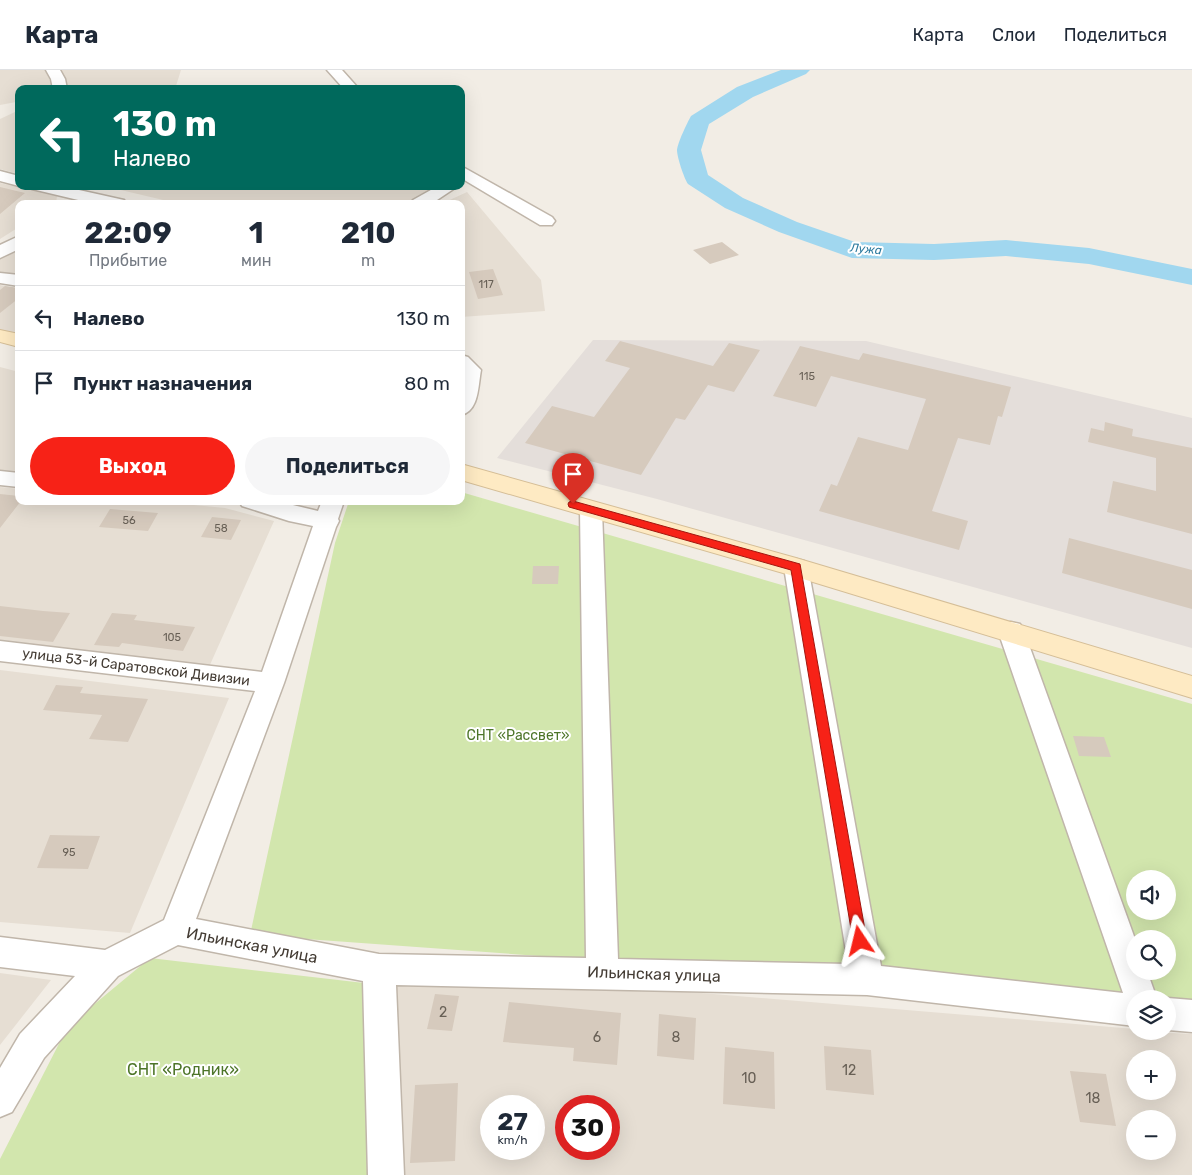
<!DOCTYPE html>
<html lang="ru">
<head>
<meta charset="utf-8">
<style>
  :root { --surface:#fff; --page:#f6f6f7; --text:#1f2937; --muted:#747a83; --line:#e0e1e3; --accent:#f72217 }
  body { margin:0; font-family:Rubik,sans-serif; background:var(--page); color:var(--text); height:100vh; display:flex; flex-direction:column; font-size:19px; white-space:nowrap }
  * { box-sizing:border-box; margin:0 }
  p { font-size:16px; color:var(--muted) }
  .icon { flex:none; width:28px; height:28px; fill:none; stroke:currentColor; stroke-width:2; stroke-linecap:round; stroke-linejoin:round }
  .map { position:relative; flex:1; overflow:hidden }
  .details { position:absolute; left:15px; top:130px; width:450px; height:305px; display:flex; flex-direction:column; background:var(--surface); border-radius:10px; box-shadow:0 5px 20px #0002 }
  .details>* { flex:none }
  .guide { position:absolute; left:15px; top:15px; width:450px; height:105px; border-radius:10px; box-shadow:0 5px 20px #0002; background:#00695c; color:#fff; overflow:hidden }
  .tools { position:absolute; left:1126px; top:800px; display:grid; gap:10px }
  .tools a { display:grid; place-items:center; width:50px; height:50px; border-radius:50%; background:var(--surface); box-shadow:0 5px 20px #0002; font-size:25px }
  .speed { position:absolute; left:480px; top:1025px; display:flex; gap:10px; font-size:25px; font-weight:700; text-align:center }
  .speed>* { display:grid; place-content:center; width:65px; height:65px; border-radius:50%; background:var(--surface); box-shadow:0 5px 20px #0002; line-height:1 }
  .speed small { font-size:12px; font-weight:400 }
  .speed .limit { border:8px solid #d22; background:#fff; color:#111 }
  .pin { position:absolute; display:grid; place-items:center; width:42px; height:42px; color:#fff; margin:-51px -21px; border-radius:50% 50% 50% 0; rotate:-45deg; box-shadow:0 0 5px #0007 }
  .pin .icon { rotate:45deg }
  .me { position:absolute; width:55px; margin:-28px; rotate:350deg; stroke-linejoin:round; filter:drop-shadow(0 0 4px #0008) }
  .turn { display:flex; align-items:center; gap:18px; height:105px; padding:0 15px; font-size:22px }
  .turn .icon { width:65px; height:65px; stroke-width:2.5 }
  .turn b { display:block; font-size:35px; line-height:42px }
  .eta { display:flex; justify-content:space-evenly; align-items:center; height:85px; text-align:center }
  .eta b { font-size:30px; font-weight:700; line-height:35px }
  .action { display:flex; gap:10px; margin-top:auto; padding:10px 15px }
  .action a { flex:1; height:58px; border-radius:30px; background:var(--accent); color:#fff; font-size:20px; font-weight:700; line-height:58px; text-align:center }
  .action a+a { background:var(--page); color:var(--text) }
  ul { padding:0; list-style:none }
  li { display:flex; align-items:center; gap:15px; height:65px; padding:0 15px; border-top:1px solid var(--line) }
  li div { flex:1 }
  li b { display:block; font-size:19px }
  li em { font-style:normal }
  header { display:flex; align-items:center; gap:30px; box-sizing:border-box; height:70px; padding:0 25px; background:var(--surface); border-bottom:1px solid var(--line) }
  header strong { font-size:24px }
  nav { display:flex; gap:28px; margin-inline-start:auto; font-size:18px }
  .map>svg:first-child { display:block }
</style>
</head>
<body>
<header>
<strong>Карта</strong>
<nav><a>Карта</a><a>Слои</a><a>Поделиться</a></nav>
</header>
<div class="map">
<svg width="1192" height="1105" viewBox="0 0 1192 1105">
  <rect width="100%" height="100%" fill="#f2ede5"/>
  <path fill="#e6ded3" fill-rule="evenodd" d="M0 0H45L54 19H19V104L0 99V49L15 42 16 32 0 35Z
    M60 0H181L175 19H69Z
    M0 113 57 126 56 134H19V157L0 169Z
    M104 116H440L407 134H180Z
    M467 122 541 210 545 241 461 247V134H441Z
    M19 174V206L0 203V186Z
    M0 215 19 219V266L0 260Z
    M0 297 19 302V404L0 403Z
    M0 417 19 419V431H152L225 438 274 451 209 597 0 573Z
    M0 600 229 628 130 863 0 852Z
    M391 902 546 910 1135 959V961L1192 964V1105H401ZM1135 989H1168V1021H1135ZM491 1036H534V1079H491ZM566 1036H609V1079H566ZM1135 1049H1168V1081H1135Z
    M0 903 51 910 0 975Z"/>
  <path fill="#e4deda" d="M593 270 866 271 1192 348V578L657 429 497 388Z"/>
  <path fill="#d2e6ad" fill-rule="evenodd" d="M461 422 1192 634V937L1168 929H1135L250 865 335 473 349 431H461ZM1135 809H1168V841H1135ZM1135 869H1168V901H1135Z
    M150 888 364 913 377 1105H0V1089L68 956Z"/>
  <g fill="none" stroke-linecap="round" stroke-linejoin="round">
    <path fill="#a1d7ef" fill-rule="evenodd" d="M781 0H810L806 4 753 27 709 54 701 80 708 105 743 128 797 152 855 172 934 174 1006 170 1089 178 1192 199V215L1089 194 1006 186 934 190 852 188 779 162 725 138 688 114C684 108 677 87 677 80 678 72 687 53 691 46L737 17Z"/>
  </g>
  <path fill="#d6cabd" d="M0 117 25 123 0 144Z
    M722 172 739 185 710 194 693 180Z
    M493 199 503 225 478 229 469 202Z
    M5 216 19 218V228L0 243V220Z
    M620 271 713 296 729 273 760 280 734 322 708 315 685 350 676 348 641 405 525 373 552 336 594 347 630 298 605 291Z
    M800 276 859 290 863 283 1011 317 1002 347 998 346 990 375 958 368 932 441 968 451 959 480 819 441 831 414 837 416 858 367 908 380 926 329 831 306 816 337 773 326Z
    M1105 352 1133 359 1132 366 1192 378V464L1107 442 1113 411 1156 421V388L1088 372 1091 358 1104 361Z
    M0 424 19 426V431H21L0 458Z
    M110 439 158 443 148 461 99 457Z
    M212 447 241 450 231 470 201 467Z
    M1069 468 1192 500V539L1062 503Z
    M533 496H559L558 514H532Z
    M0 536 43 541 70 543 53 572 0 566Z
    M112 543 137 545 134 550 195 557 183 581 122 573 119 577 94 575Z
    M56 615 83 617 80 623 148 629 128 672 89 669 102 645 43 640Z
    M1073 666 1104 667 1111 687 1079 686Z
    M50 765 100 766 88 799 37 798Z
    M435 924 459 926 452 961 427 959Z
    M509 932 621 943 617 995 573 991 574 978 503 972Z
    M659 944 696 948 694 990 657 986Z
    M824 976 871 980 874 1025 826 1020Z
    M725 977 774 982 775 1039 723 1034Z
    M1070 1001 1106 1004 1116 1056 1080 1052Z
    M458 1013 455 1091 410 1093 415 1015Z"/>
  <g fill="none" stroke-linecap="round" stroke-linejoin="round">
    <g stroke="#c0b6aa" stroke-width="3">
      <path id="minor" d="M46 0H60L65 9 67 19H53L51 9Z
        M327 0H342L359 19H344Z
        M461 96 552 147 555 151 552 155H540L461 108Z
        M0 101 19 106V116L0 111Z
        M30 116H61L124 130 126 134H95L32 119Z
        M438 116H458L431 134H411L413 130Z
        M19 166V179L0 188V175Z
        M0 203 19 205V216L0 213Z
        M461 285 468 287 481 300C478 316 479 341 461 345Z
        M0 401 19 403V417L0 415Z
        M239 431H276L318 441 322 431H344L338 449 339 451 336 457 284 613 196 849 379 884 586 888 580 440 583 435 591 432 599 435 602 440 618 889 848 894 784 497 788 491 796 489 804 491 808 497 881 896 1123 923 998 561 1002 554 1011 552 1020 554 1024 561 1135 869V901H1147L1157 929H1135V956L867 925 396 915 404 1105H368L363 911 178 875 118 906 44 988 12 1042 0 1047V998L20 964 75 906 0 897V867L105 880 164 850 255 621 0 591V571L262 602 313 456 289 451 242 436Z
        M1168 928 1192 930V962L1168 960 1166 929Z"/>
    </g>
    <g stroke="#d5be97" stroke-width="2">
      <path id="secondary" d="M0 260 19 264V277L0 272Z
        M461 394 796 488 1192 606V628L790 505 461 410Z"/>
    </g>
    <use href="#minor" fill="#fff" fill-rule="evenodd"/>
    <use href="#secondary" fill="#feeac3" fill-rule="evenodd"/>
  </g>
  <path fill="#f72217" stroke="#a1160f" d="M573 431 800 494 867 871 865 875 860 877 855 875 853 871 791 500 569 437 568 434 569 432Z"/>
  <g text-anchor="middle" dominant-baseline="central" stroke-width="4" stroke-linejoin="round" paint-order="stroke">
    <g font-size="11" fill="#686056">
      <text x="486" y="214">117</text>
      <text x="807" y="306">115</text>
      <text x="129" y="450">56</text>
      <text x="221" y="458">58</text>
      <text x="172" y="567">105</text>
      <text x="69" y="782">95</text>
    </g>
    <g font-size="12" font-style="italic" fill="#2c7a9e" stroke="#fff">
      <text transform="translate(866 179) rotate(5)">Лужа</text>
    </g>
    <g font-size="14" fill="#443c34" stroke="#fff">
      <text transform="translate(136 597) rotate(7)">улица 53-й Саратовской Дивизии</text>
    </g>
    <g font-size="14" fill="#4d7529" stroke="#fff">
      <text x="518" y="665">СНТ «Рассвет»</text>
    </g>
    <g font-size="14" fill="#686056">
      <text x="443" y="942">2</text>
      <text x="597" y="967">6</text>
      <text x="676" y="967">8</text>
      <text x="849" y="1000">12</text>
      <text x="749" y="1008">10</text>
      <text x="1093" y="1028">18</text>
    </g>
    <g font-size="16" fill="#443c34" stroke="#fff">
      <text transform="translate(252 875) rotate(11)">Ильинская улица</text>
      <text transform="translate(654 904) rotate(2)">Ильинская улица</text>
    </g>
    <g font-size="16" fill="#4d7529" stroke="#fff">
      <text x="183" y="999">СНТ «Родник»</text>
    </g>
  </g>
</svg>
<div class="tools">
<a><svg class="icon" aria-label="sound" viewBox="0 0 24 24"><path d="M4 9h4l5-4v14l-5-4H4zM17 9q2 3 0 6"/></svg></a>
<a><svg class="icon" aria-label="search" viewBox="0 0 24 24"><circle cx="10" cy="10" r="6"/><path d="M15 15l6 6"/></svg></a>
<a><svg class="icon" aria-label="layers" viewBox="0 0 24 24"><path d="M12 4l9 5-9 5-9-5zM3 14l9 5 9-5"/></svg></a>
<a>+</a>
<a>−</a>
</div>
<div class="speed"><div>27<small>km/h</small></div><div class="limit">30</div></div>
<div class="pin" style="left:573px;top:434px;background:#d93025"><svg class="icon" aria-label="arrive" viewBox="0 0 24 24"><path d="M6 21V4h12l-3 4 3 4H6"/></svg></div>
<svg class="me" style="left:860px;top:871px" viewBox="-20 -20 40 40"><path d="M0-17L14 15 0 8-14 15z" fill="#f72217" stroke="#fff" stroke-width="4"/></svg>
<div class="guide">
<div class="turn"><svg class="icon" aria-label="left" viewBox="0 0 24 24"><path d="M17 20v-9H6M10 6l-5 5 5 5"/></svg><div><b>130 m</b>Налево</div></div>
</div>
<section class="details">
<div class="eta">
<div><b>22:09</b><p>Прибытие</p></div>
<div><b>1</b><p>мин</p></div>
<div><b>210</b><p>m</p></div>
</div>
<ul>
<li><svg class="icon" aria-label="left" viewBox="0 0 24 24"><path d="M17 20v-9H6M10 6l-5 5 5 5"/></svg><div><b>Налево</b></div><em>130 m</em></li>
<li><svg class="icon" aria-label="arrive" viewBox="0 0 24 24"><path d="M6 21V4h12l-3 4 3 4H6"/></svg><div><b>Пункт назначения</b></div><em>80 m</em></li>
</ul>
<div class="action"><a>Выход</a><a>Поделиться</a></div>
</section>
</div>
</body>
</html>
